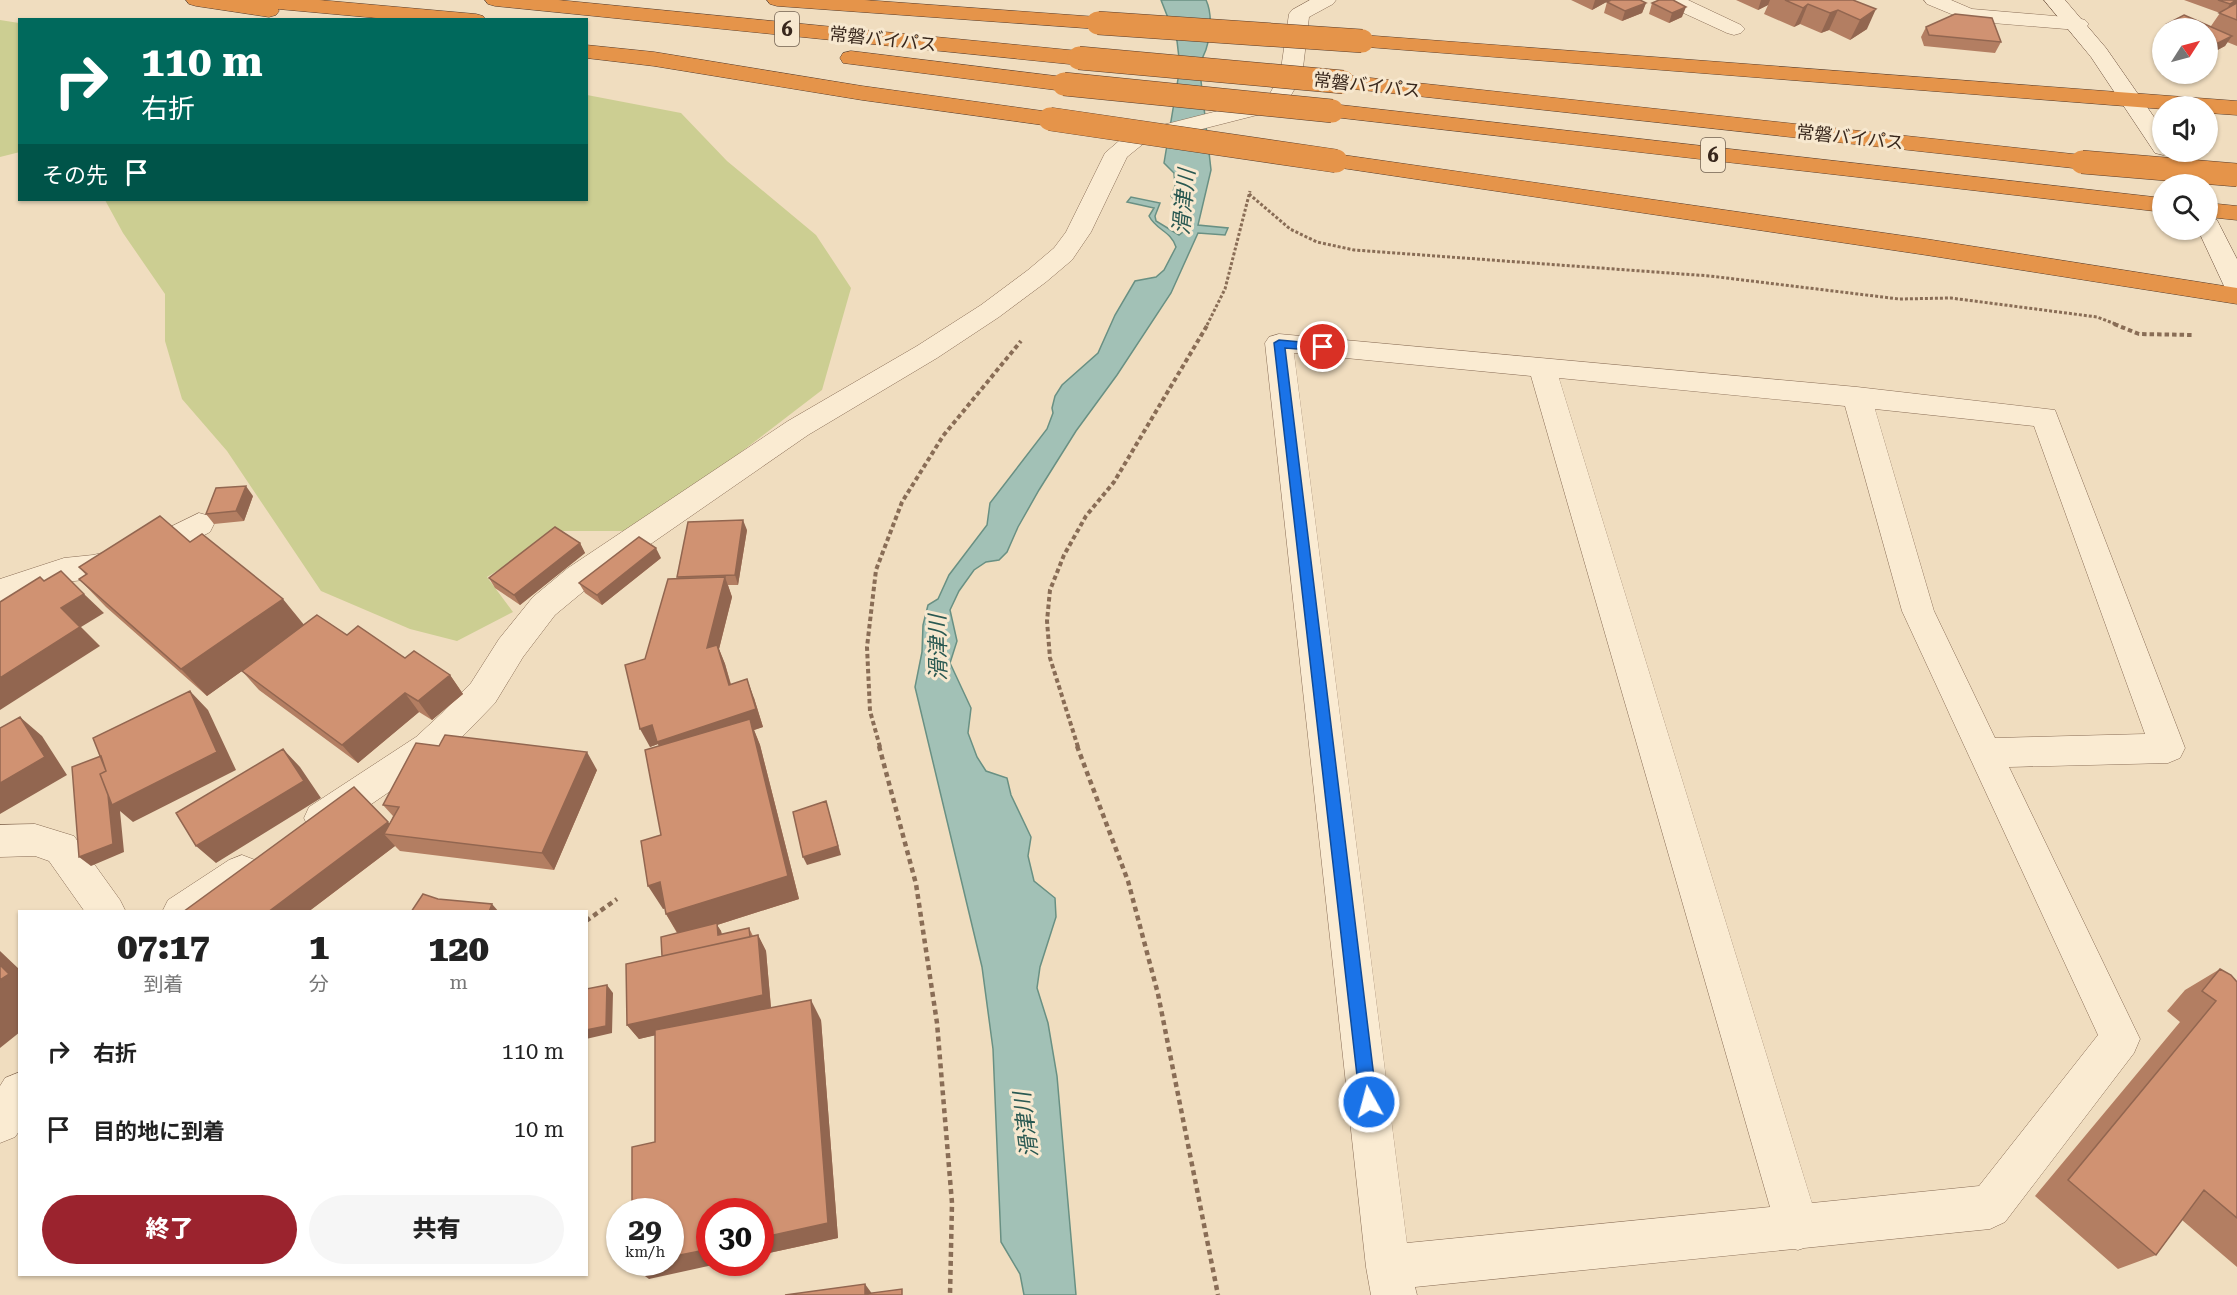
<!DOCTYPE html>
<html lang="ja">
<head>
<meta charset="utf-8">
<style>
  :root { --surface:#fff; --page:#f6f6f6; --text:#222; --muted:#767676; --accent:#9b232e }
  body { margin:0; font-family:"Roboto Serif","Noto Sans JP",serif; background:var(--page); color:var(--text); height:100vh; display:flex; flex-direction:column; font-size:22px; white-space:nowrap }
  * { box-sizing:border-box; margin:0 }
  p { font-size:20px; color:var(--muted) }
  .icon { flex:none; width:33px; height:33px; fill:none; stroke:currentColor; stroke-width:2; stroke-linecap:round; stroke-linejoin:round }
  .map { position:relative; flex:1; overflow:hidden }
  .drawer { position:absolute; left:18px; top:910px; width:570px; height:366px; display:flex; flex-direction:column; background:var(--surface); border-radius:0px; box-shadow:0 2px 4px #0004 }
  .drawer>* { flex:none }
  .top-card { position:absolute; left:18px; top:18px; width:570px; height:183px; border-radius:0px; box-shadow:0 2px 4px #0004; background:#00695c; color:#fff; overflow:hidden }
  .needle { width:39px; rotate:54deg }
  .controls { position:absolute; left:2152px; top:18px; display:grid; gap:12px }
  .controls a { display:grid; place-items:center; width:66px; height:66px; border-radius:50%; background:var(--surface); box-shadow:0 2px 4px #0004; font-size:30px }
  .speed { position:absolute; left:606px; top:1198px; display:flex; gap:12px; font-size:30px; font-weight:700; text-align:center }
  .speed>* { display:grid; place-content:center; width:78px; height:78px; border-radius:50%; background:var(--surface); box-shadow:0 2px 4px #0004; line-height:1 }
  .speed small { font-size:15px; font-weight:400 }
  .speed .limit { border:9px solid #d22; background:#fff; color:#111 }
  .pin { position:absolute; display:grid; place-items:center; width:51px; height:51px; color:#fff; margin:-26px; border:3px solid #fff; border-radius:50%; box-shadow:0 2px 6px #0007 }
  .me { position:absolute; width:66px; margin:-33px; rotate:353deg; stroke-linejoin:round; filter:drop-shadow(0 0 4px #0008) }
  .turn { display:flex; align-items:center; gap:21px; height:126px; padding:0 24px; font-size:27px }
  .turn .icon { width:78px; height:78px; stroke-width:2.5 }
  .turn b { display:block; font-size:42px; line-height:51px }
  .then { display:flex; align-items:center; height:57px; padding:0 24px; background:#0003; gap:12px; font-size:22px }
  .eta { display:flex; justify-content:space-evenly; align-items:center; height:102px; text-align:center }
  .eta b { font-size:36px; font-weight:800; line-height:42px }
  .cta { display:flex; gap:12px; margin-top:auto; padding:12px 24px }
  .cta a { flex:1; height:69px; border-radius:36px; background:var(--accent); color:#fff; font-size:24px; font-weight:800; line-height:69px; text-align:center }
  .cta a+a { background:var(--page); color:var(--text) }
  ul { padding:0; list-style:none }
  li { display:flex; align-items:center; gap:18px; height:78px; padding:0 24px }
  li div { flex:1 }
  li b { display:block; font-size:22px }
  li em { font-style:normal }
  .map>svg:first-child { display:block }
</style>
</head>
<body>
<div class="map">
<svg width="2237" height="1295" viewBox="0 0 2237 1295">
  <rect width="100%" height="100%" fill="#f0ddbf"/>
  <path fill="#ccce92" d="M0 20 19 23 20 152 0 157Z
    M587 95 681 113 727 161 816 235 851 288 822 390 711 475 624 531H561L487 577 513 612 457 641 410 629 321 591 227 451 182 399 165 341V294L123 233 105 200H586Z"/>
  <path fill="#a2c1b6" stroke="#699083" stroke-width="1.5" d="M1161 0H1206C1214 17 1210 49 1199 63L1211 170 1198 225 1228 228 1225 235 1198 233 1171 293 1117 375 1076 431 1039 490 1018 527 1007 552 999 560 986 562 974 570 959 591 950 610 957 641 950 663 971 708 968 733 977 757 986 771 1007 778 1011 795 1031 837 1028 856 1034 881 1055 898 1056 917 1040 967 1037 988 1048 1023 1057 1076 1076 1295H1024L1020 1274 1001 1242 993 1049 982 967 915 687 922 652 923 625 928 605 938 599 949 575 987 525 990 503 1047 429 1053 413 1052 408 1055 396 1062 385 1098 353 1115 315 1135 281 1156 277 1164 270 1176 247C1171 231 1156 230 1149 216L1154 208 1127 202 1131 197 1160 203 1155 216 1156 221 1179 235 1183 232 1179 219 1180 207 1171 196 1175 186 1174 173 1164 163 1180 67 1177 41Z"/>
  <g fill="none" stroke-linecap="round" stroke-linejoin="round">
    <g stroke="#896d56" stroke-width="1">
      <path id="street" d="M1310 0H1336L1333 4 1309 17 1302 76 1286 104 1269 112 1143 144 1127 157 1091 232 1072 260 1046 282 999 317 937 358 808 435 590 586 555 615 523 657 495 703 466 733 440 757 335 829 322 834 309 829 304 818 309 807 416 737 442 713 471 683 499 639 533 597 568 568 788 421 917 346 981 305 1028 270 1054 248 1066 232 1105 153 1127 134 1253 102 1269 95 1280 76 1289 14 1292 10Z
        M1661 0H1688L1741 25 1745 29 1741 33 1734 35 1727 33 1664 4Z
        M1924 0H1951L1972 9 2078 18 2085 20 2089 24 2085 28 2078 30 1968 21 1927 4Z
        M1279 334 1857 387 2055 410 2185 748 2180 758 2168 763 2009 767 2140 1039 2134 1053 2005 1222 1990 1229 1804 1248 1798 1250 1794 1249 1415 1287 1417 1295H1371L1366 1267 1265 343 1269 337ZM1294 353 1531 376 1770 1207 1407 1243ZM1559 378 1845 406 1902 611 2098 1035 1979 1186 1812 1203ZM1875 409 2034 426 2145 734 1995 738 1934 611Z
        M199 513 210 516 214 524 210 532 148 565 93 579 65 582 0 604V579L64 558 93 555 129 547Z
        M35 824 74 836 120 900 126 912H85L49 861 35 856 0 857V825Z
        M242 855 255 860 261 872 255 884 213 912H162L168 900 229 860Z
        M20 1072V1130L15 1137 0 1143V1086L5 1078Z"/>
    </g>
    <g stroke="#6b4e3a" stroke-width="1">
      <path id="secondary" d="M2044 0H2065L2106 48 2163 130V152L2171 153 2163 155 2155 153 2091 57Z
        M2208 217 2217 220 2237 259V294L2228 292 2224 286 2198 230H2208Z"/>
    </g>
    <g stroke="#573c2b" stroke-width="1">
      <path id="highway" d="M186 0H319L476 14 483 16 486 20H399L278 9 279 11 276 15 269 17 196 6 189 4Z
        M485 0H558L1079 51 1087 53 1090 58 1087 63 1079 65 495 6 488 4Z
        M767 0H864L1098 17 1105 19 1109 23 1105 27 1098 29 777 6 770 4Z
        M1362 35 2237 101V115L2208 113V106H2163V109L1354 46 1351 41 1354 36Z
        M586 45 654 52 862 86 1050 112 1058 114 1061 119 1058 124 1050 126 862 100 654 66 586 58Z
        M851 51 1064 77 1072 79 1075 84 1072 89 1064 91 843 63 840 58 843 53Z
        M1343 75 2082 155 2090 157 2094 162 2090 167 2082 169 1335 87 1332 82 1335 77Z
        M1332 104 2163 198V212L1324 116 1321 111 1324 106Z
        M1336 154 1926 239 2237 288V304L1926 255 1328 166 1324 161 1328 156Z
        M2208 203 2237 206V220L2208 217Z"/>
    </g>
    <path stroke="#896d56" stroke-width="3" stroke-dasharray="3 2" stroke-linecap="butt" d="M1249 194 1290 229 1317 242 1354 250 1710 276 1899 299 1951 298 2097 317 2118 325
      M1207 325 1225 289 1250 191"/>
    <path stroke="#896d56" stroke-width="4" stroke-dasharray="4.5 3" stroke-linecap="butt" d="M2114 324 2139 334 2192 335
      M880 747 870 711 867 647 876 570 902 502 943 436 1021 341
      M1078 747 1050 658 1047 621 1050 590 1064 555 1086 516 1114 482 1208 324"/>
    <path stroke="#896d56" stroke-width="4.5" stroke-dasharray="5 4" stroke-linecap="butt" d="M879 746 916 884 937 1023 952 1203 950 1295
      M1077 746 1128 881 1158 994 1218 1295
      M586 921 617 899"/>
    <use href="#street" fill="#faebd2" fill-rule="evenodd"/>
    <use href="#secondary" fill="#faebd2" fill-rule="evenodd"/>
    <use href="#highway" fill="#e5944a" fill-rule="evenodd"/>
    <g stroke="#573c2b" stroke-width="24" stroke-linecap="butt">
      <path id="highway-bridge" d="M1098 23 1362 41
        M1079 58 1343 82
        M1064 84 1332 111
        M1050 119 1336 161
        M2082 162 2237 175"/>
    </g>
    <use href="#highway-bridge" stroke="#e5944a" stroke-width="23"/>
  </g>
  <path fill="#b37e62" d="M1571 0H1610L1592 10Z
    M1736 0H1853L1867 29 1850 40 1829 30 1821 33 1800 24 1794 27 1764 14 1768 5 1758 10Z
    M2184 0H2237V46L2227 42 2225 46 2208 55V28H2164L2167 24 2211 26 2220 13Z
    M1607 2 1646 3 1642 13 1622 21 1604 13Z
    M1652 3 1682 17 1669 23 1649 14Z
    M1926 27 2001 42 1995 53 1924 46 1921 37Z
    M253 496 244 521 214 524 206 514Z
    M747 530 738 585H728L732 597 719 649 725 664 731 684 754 698 763 727 754 730 760 745 799 899 717 925 721 931 722 934 749 928 753 936 758 935 766 951 771 1007 821 1020 838 1238 760 1255V1212L649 1279 655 1142V1035L639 1039 627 1025 662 956 677 933 666 914 665 908 663 909 659 746 658 744 650 747 645 659 678 578 677 577Z
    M190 542 304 625 347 635 450 675 463 694 432 720 419 712 358 763 259 690 242 671 257 660 207 696 106 607 79 579 86 575 79 567Z
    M580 543 585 553 520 605 495 588 489 578Z
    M661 558 602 605 585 593 579 583Z
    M597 770 554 870 400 851 395 846 308 912H183L390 823 393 816 383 805Z
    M2220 969 2237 982V1267L2182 1220 2156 1255 2118 1269 2035 1196 2180 1022 2167 1011 2185 990Z"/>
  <path fill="#926650" d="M1595 0H1610L1592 10Z
    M1761 0H1770L1768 5 1758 10Z
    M2236 0H2237V4L2223 15 2230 4Z
    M1646 3 1642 13 1622 21 1625 11Z
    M1808 4 1800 24 1794 27 1803 8Z
    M1686 7 1682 17 1669 23 1672 13Z
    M1876 9 1867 29 1850 40 1860 20Z
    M1838 10 1829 30 1821 33 1830 13Z
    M2232 36 2225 46 2208 55 2214 45Z
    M246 486 253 496 244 521 236 511Z
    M743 520 747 530 738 585 735 575Z
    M580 543 585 553 520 605 514 595Z
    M656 548 661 558 602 605 597 595Z
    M725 577 732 597 719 649 725 664 736 704 707 648Z
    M84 594 104 613 81 627 100 646 0 710V678L61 608Z
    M283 599 305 626 207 696 181 669Z
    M450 675 463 694 432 720 418 701Z
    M747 679 754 698 763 727 754 730 760 745 799 899 717 925 721 931 723 943 680 937 666 914V760L658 744 650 747 640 729Z
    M190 691 208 710 236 770 133 822 120 811 124 852 91 866 79 857 105 755Z
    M405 693 419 712 358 763 342 745Z
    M20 717 42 736 67 775 0 814V783Z
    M283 749 300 767 321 798 216 863 196 846Z
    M587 752 597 770 554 870 542 853Z
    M826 801 841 855 807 865 803 857Z
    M388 822 401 836 384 834 395 846 308 912H268Z
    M660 882 674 905 663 909 648 886Z
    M492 904 499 912H489Z
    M758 935 766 951 771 1009 639 1039 627 1025Z
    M0 951 20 970V1032L0 1048Z
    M607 985 613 993 612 1033 586 1039V1030Z
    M811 1000 821 1020 838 1238 760 1255V1238Z
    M710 1249V1263H722L649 1279 631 1266 644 1263H670V1257Z
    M865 1284 873 1295 865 1294Z"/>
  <path fill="#d09272" stroke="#926650" stroke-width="1.5" d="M1611 0H1640L1646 3 1625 11 1607 2Z
    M1659 0H1673L1686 7 1672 13 1652 3Z
    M1785 0H1853L1876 9 1860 20 1838 10 1830 13 1808 4 1803 8Z
    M2218 0H2236L2230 4Z
    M2237 3V20L2219 13Z
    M1955 14 1992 18 2001 42 1929 35 1926 27Z
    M2184 15 2232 36 2214 45 2208 42V28H2177L2167 24Z
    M246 486 236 511 206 514 216 488Z
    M160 516 190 542 202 534 283 599 181 669 79 579 87 574 79 567Z
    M743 520 735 575 677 577 688 522Z
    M555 527 580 543 514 595 489 578Z
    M639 537 656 548 597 595 579 583Z
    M61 571 84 594 61 608 80 627 0 678V602L40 577 44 581Z
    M725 577 707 648 717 645 729 685 747 679 756 709 657 742 652 725 640 729 625 665 645 659 668 579Z
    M317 615 347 635 358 626 405 658 414 651 450 675 418 701 405 693 342 745 242 671Z
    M190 691 217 752 112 805 100 774 106 771 93 738Z
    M20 717 45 757 0 783V728Z
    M750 719 788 876 666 914 660 882 648 886 641 841 661 835 645 750Z
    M445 735 587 752 542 853 384 834 399 807 383 805 416 743 439 746Z
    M283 749 304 781 196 846 176 813Z
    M101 756 106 771 100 774 108 795 113 844 79 857 72 767Z
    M354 787 388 822 268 912H183Z
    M826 801 838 846 803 857 793 812Z
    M423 894 438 899 492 904 489 912H411Z
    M717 923 718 935 749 928 750 937 662 956 661 937Z
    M758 935 763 995 627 1025 626 964Z
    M0 965 9 974 0 980Z
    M2220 969 2231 975 2237 982V1218L2204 1190 2156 1255 2068 1180 2216 1001 2202 991Z
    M607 985 606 1026 586 1030V989Z
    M811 1000 828 1223 760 1238V1212H710V1249L670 1257V1212H632V1147L655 1142V1030Z
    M631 1263H644L631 1266Z
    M865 1284V1294L902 1289V1295H785Z"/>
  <path fill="#1a73e8" stroke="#114b97" stroke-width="1.5" d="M1279 340 1323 344 1329 347 1323 351 1285 348 1377 1102 1375 1108 1369 1110 1363 1108 1360 1102 1274 343Z"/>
  <g text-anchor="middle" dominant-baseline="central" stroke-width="6" stroke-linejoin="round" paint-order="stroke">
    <g font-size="18" fill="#38271c" stroke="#f7e8cf">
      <text transform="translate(883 39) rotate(6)">常磐バイパス</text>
      <text transform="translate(1367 85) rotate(6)">常磐バイパス</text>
      <text transform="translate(1850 137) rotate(6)">常磐バイパス</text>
    </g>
    <g fill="#f7e8cf" stroke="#716152" stroke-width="1.5">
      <rect x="775" y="12" width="24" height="34" rx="4.5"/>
      <rect x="1701" y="138" width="24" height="34" rx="4.5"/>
    </g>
    <g font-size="20" font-weight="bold" fill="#38271c">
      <text x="787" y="29">6</text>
      <text x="1713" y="155">6</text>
    </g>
    <g font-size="22" font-style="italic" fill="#2a5952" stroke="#f7e8cf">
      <text transform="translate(1184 202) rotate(-85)">滑津川</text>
      <text transform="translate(938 648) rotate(-91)">滑津川</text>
      <text transform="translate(1026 1125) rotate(-97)">滑津川</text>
    </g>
  </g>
</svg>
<div class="controls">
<a><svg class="needle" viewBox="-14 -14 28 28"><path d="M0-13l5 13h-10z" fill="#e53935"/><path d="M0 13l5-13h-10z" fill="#767676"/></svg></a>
<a><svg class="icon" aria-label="sound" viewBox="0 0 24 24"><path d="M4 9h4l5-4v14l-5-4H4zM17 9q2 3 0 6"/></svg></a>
<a><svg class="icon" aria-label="search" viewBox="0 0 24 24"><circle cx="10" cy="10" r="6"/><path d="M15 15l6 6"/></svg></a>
</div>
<div class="speed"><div>29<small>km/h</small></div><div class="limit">30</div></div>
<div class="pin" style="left:1323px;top:347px;background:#d93025"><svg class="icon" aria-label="arrive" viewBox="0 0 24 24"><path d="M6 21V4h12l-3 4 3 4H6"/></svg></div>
<svg class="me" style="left:1369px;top:1102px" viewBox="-20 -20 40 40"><circle r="17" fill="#1a73e8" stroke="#fff" stroke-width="3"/><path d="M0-11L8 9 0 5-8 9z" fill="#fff"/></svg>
<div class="top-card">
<div class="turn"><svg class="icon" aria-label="right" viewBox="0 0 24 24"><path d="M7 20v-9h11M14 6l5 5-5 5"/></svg><div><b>110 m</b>右折</div></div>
<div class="then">その先<svg class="icon" aria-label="arrive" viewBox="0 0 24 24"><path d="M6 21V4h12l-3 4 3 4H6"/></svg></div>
</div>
<section class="drawer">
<div class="eta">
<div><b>07:17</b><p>到着</p></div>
<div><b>1</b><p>分</p></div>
<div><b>120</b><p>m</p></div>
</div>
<ul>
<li><svg class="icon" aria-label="right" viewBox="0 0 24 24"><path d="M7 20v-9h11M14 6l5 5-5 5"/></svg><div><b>右折</b></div><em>110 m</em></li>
<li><svg class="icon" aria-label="arrive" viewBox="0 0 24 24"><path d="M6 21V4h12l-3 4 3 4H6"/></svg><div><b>目的地に到着</b></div><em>10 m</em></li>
</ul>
<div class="cta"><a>終了</a><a>共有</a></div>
</section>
</div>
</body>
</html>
